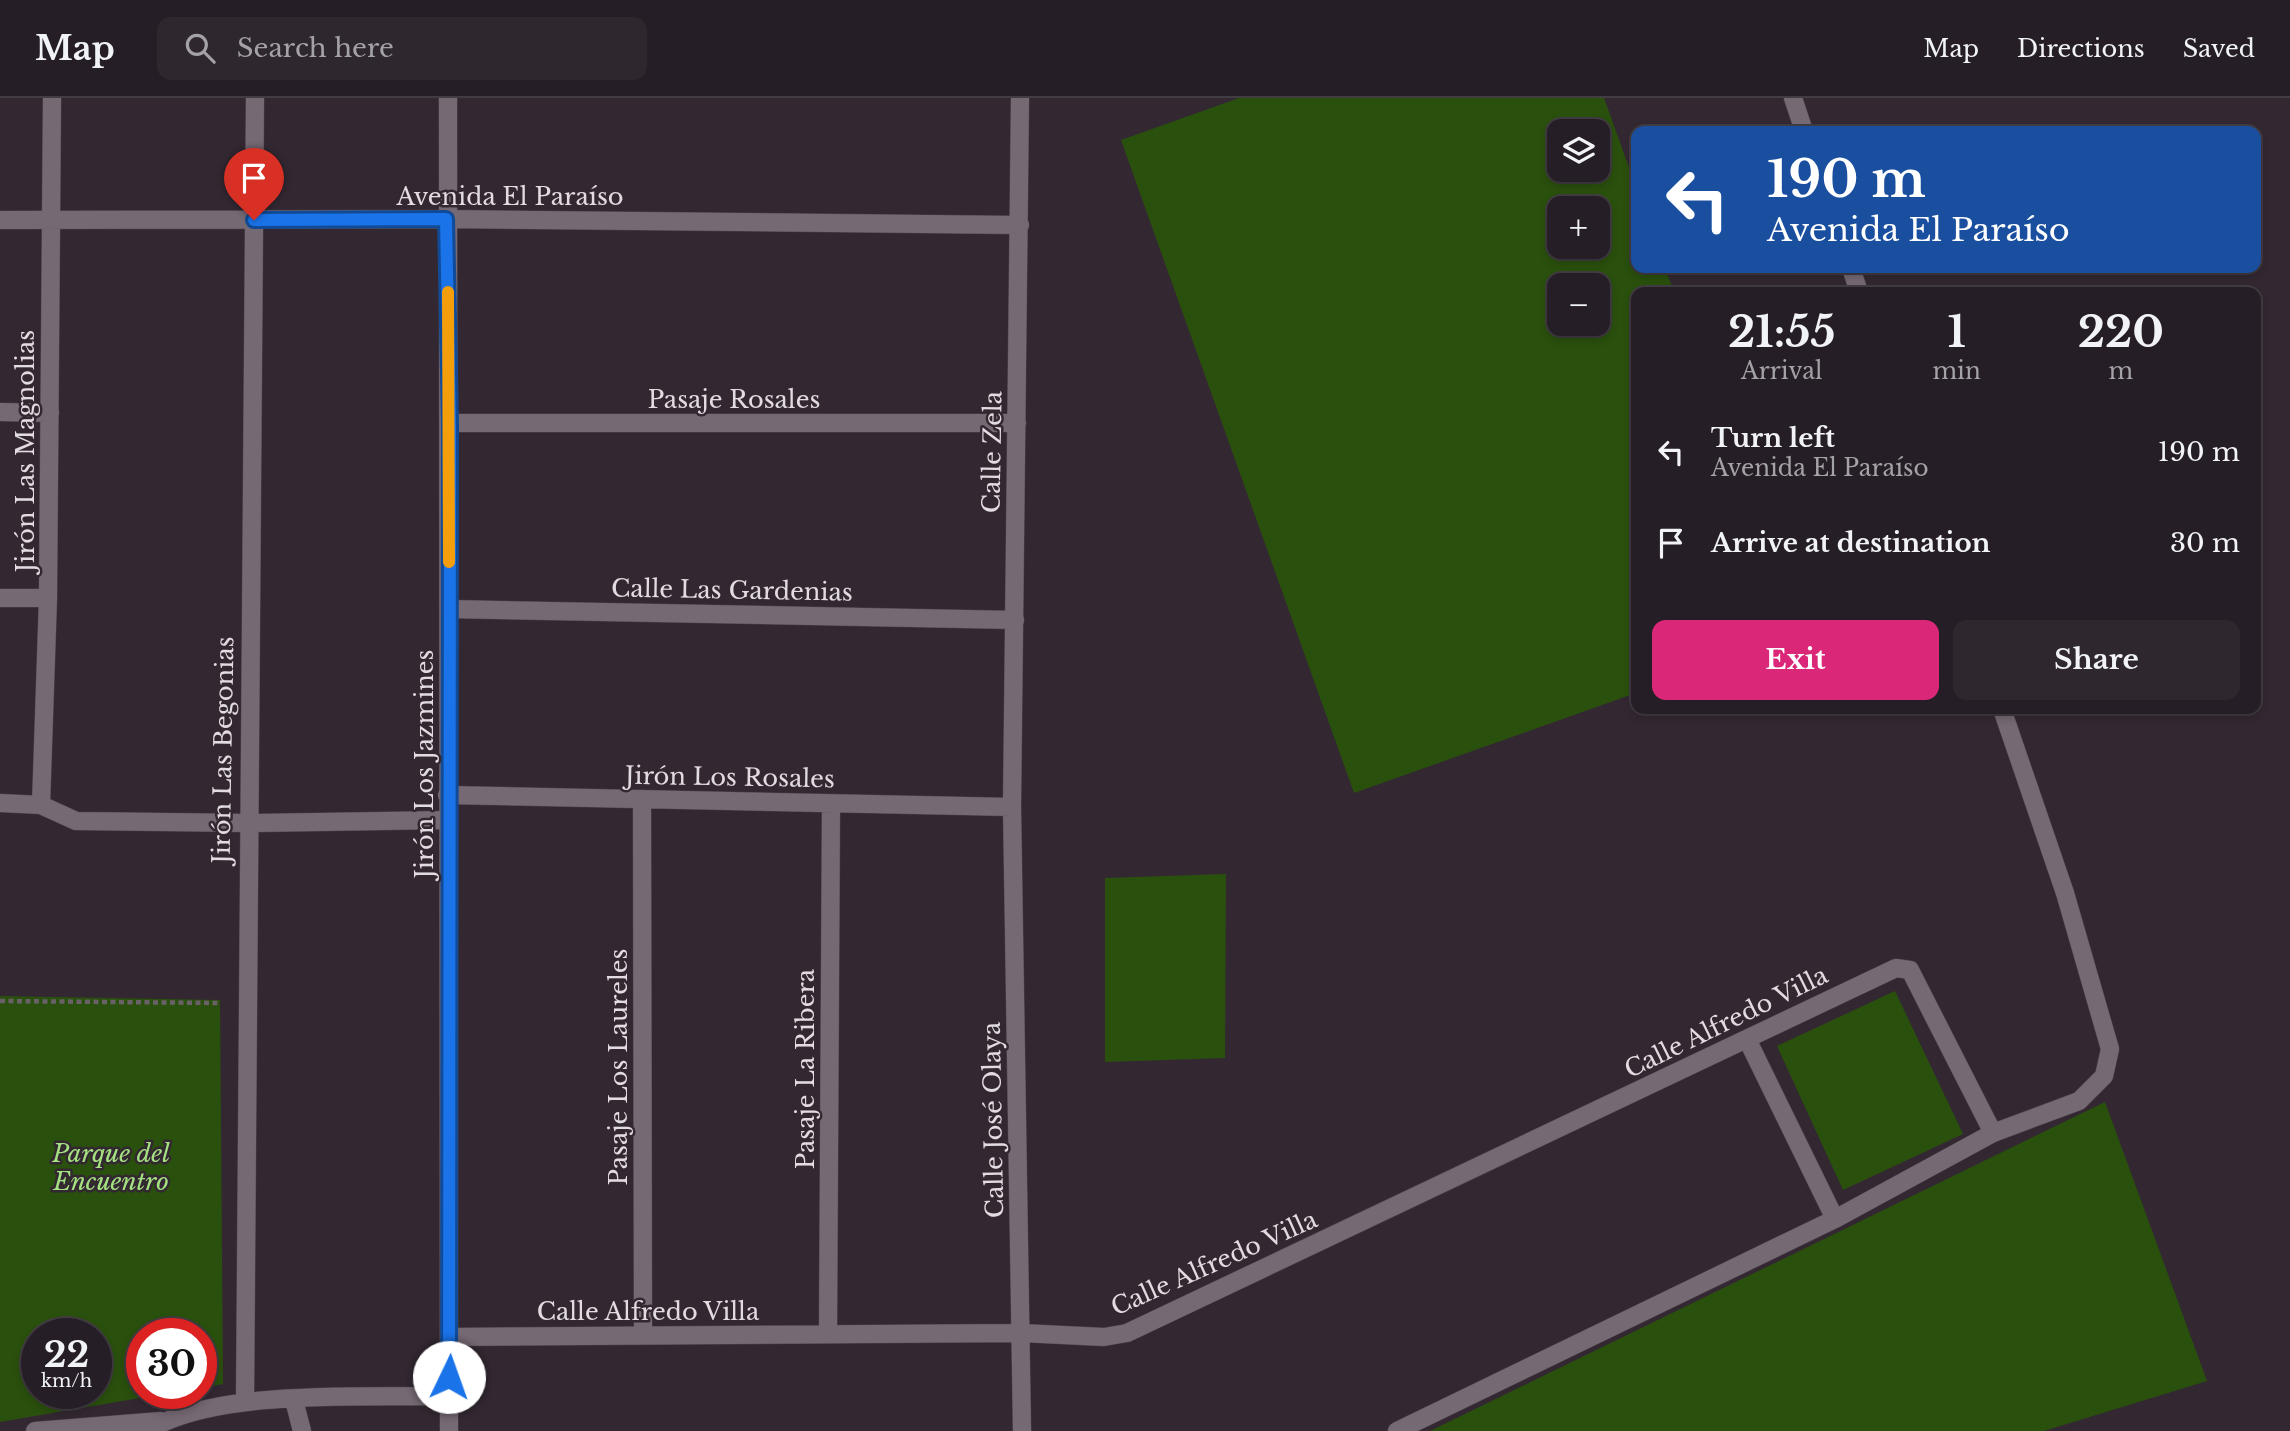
<!DOCTYPE html>
<html lang="en">
<head>
<meta charset="utf-8">
<style>
  :root { --surface:#261e26; --page:#2e272e; --text:#f1f3f6; --muted:#a4a2a7; --line:#423c43; --accent:#db2777 }
  body { margin:0; font-family:"Libre Baskerville",serif; background:var(--page); color:var(--text); height:100vh; display:flex; flex-direction:column; font-size:26px; white-space:nowrap }
  * { box-sizing:border-box; margin:0 }
  p { font-size:23px; color:var(--muted) }
  .icon { flex:none; width:38px; height:38px; fill:none; stroke:currentColor; stroke-width:2; stroke-linecap:round; stroke-linejoin:round }
  .map { position:relative; flex:1; overflow:hidden }
  .side { position:absolute; left:1631px; top:189px; width:630px; height:427px; display:flex; flex-direction:column; background:var(--surface); border-radius:14px; box-shadow:0 4px 10px #0003,0 0 0 2px var(--line) }
  .side>* { flex:none }
  .hud { position:absolute; left:1631px; top:28px; width:630px; height:147px; border-radius:14px; box-shadow:0 4px 10px #0003,0 0 0 2px var(--line); background:#1a4fa0; color:#fff; overflow:hidden }
  .fabs { position:absolute; left:1547px; top:21px; display:grid; gap:14px }
  .fabs a { display:grid; place-items:center; width:63px; height:63px; border-radius:14px; background:var(--surface); box-shadow:0 4px 10px #0003,0 0 0 2px var(--line); font-size:35px }
  .speed { position:absolute; left:21px; top:1220px; display:flex; gap:14px; font-size:35px; font-weight:700; text-align:center }
  .speed>* { display:grid; place-content:center; width:91px; height:91px; border-radius:50%; background:var(--surface); box-shadow:0 4px 10px #0003,0 0 0 2px var(--line); line-height:1 }
  .speed small { font-size:18px; font-weight:400 }
  .speed .limit { border:10px solid #d22; background:#fff; color:#111 }
  .pin { position:absolute; display:grid; place-items:center; width:60px; height:60px; color:#fff; margin:-72px -30px; border-radius:50% 50% 50% 0; rotate:-45deg; box-shadow:0 0 7px #0007 }
  .pin .icon { rotate:45deg }
  .me { position:absolute; width:77px; margin:-38px; rotate:3deg; stroke-linejoin:round; filter:drop-shadow(0 0 5px #0008) }
  .turn { display:flex; align-items:center; gap:24px; height:147px; padding:0 21px; font-size:32px }
  .turn .icon { width:91px; height:91px; stroke-width:2.5 }
  .turn b { display:block; font-size:49px; line-height:60px }
  .eta { display:flex; justify-content:space-evenly; align-items:center; height:119px; text-align:center }
  .eta b { font-size:42px; font-weight:700; line-height:49px }
  .primary-button { display:flex; gap:14px; margin-top:auto; padding:14px 21px }
  .primary-button a { flex:1; height:80px; border-radius:14px; background:var(--accent); color:#fff; font-size:28px; font-weight:700; line-height:80px; text-align:center }
  .primary-button a+a { background:var(--page); color:var(--text) }
  ul { padding:0; list-style:none }
  li { display:flex; align-items:center; gap:21px; height:91px; padding:0 21px }
  li div { flex:1 }
  li b { display:block; font-size:26px }
  li em { font-style:normal }
  header { display:flex; align-items:center; gap:42px; box-sizing:border-box; height:98px; padding:0 35px; background:var(--surface); border-bottom:2px solid var(--line) }
  header strong { font-size:33px }
  nav { display:flex; gap:38px; margin-inline-start:auto; font-size:24px }
  .search { width:490px; height:63px; background:var(--page); display:flex; align-items:center; gap:18px; box-sizing:border-box; padding:0 24px; border-radius:14px; color:var(--muted); font-size:26px }
  .map>svg:first-child { display:block }
</style>
</head>
<body>
<header>
<strong>Map</strong>
<div class="search"><svg class="icon" aria-label="search" viewBox="0 0 24 24"><circle cx="10" cy="10" r="6"/><path d="M15 15l6 6"/></svg>Search here</div>
<nav><a>Map</a><a>Directions</a><a>Saved</a></nav>
</header>
<div class="map">
<svg width="2290" height="1333" viewBox="0 0 2290 1333">
  <rect width="100%" height="100%" fill="#332832"/>
  <path fill="#2a500d" fill-rule="evenodd" d="M1239 0H1604L1636 89V170H1665L1674 194H1636V595L1354 695 1121 42ZM1559 33H1598V72H1559ZM1559 110H1598V149H1559ZM1559 187H1598V226H1559Z
    M1226 776 1225 960 1105 964V780Z
    M1895 893 1963 1036 1843 1092 1777 948Z
    M0 898 220 902 223 1286 201 1290V1236H142V1295H169L0 1324ZM37 1236H96V1295H37Z
    M2105 1004 2207 1283 2044 1333H1430Z"/>
  <g fill="none" stroke-linecap="round" stroke-linejoin="round">
    <g stroke="#4f464e" stroke-width="19">
      <path id="minor" d="M448 0 449 1333
        M1020 0 1012 709 1022 1333
        M1793 0 1804 33
        M0 122 446 121 1020 127
        M1851 170 1859 194
        M0 314 50 315
        M450 325H1017
        M0 500H48
        M449 511 1015 522
        M447 697 1012 709
        M642 701 643 1237
        M0 705 41 707 76 723 247 725 447 722
        M41 707 48 500 52 0
        M1747 941 1835 1121
        M828 1236 831 706
        M451 1239 1021 1235 1104 1239 1127 1235 1896 870 1910 872 1993 1035
        M294 1302 302 1333
        M245 1304 255 0
        M35 1333 161 1323
        M147 1333C217 1290 365 1300 448 1298
        M1397 1333 1835 1121 1993 1035 2079 1003 2104 978 2110 951 2065 795 2002 611"/>
    </g>
    <path stroke="#696068" stroke-width="4.5" stroke-dasharray="5 3.5" stroke-linecap="butt" d="M0 903 220 905"/>
    <use href="#minor" stroke="#756974" stroke-width="18"/>
  </g>
  <g fill="none" stroke-linecap="round" stroke-linejoin="round">
    <g stroke="#114b97" stroke-width="18">
      <path id="route" d="M254 122 446 121 450 325 449 1279"/>
    </g>
    <use href="#route" stroke="#1a73e8" stroke-width="12"/>
    <path stroke="#f59e0b" stroke-width="12" d="M448 194 449 464"/>
  </g>
  <g text-anchor="middle" dominant-baseline="central" stroke-width="5" stroke-linejoin="round" paint-order="stroke">
    <g font-size="24" fill="#e2dbe1" stroke="#332832">
      <text x="510" y="98">Avenida El Paraíso</text>
      <text x="734" y="301">Pasaje Rosales</text>
      <text transform="translate(25 353) rotate(-90)">Jirón Las Magnolias</text>
      <text transform="translate(992 354) rotate(-89)">Calle Zela</text>
      <text transform="translate(732 492) rotate(1)">Calle Las Gardenias</text>
      <text transform="translate(223 652) rotate(-89)">Jirón Las Begonias</text>
      <text transform="translate(424 666) rotate(-90)">Jirón Los Jazmines</text>
      <text transform="translate(730 679) rotate(1)">Jirón Los Rosales</text>
      <text transform="translate(1726 924) rotate(-26)">Calle Alfredo Villa</text>
      <text transform="translate(618 969) rotate(-90)">Pasaje Los Laureles</text>
      <text transform="translate(805 971) rotate(-90)">Pasaje La Ribera</text>
      <text transform="translate(993 1022) rotate(-91)">Calle José Olaya</text>
      <text transform="translate(1214 1165) rotate(-24)">Calle Alfredo Villa</text>
      <text x="648" y="1213">Calle Alfredo Villa</text>
    </g>
    <g font-size="24" font-style="italic" fill="#a4e180" stroke="#332832">
      <text x="111" y="1055">Parque del<tspan x="111" dy="28">Encuentro</tspan></text>
    </g>
  </g>
</svg>
<div class="fabs">
<a><svg class="icon" aria-label="layers" viewBox="0 0 24 24"><path d="M12 4l9 5-9 5-9-5zM3 14l9 5 9-5"/></svg></a>
<a>+</a>
<a>−</a>
</div>
<div class="speed"><div>22<small>km/h</small></div><div class="limit">30</div></div>
<div class="pin" style="left:254px;top:122px;background:#d93025"><svg class="icon" aria-label="arrive" viewBox="0 0 24 24"><path d="M6 21V4h12l-3 4 3 4H6"/></svg></div>
<svg class="me" style="left:449px;top:1279px" viewBox="-20 -20 40 40"><circle r="19" fill="#fff"/><path d="M0-13L10 11 0 6-10 11z" fill="#1a73e8"/></svg>
<div class="hud">
<div class="turn"><svg class="icon" aria-label="left" viewBox="0 0 24 24"><path d="M17 20v-9H6M10 6l-5 5 5 5"/></svg><div><b>190 m</b>Avenida El Paraíso</div></div>
</div>
<section class="side">
<div class="eta">
<div><b>21:55</b><p>Arrival</p></div>
<div><b>1</b><p>min</p></div>
<div><b>220</b><p>m</p></div>
</div>
<ul>
<li><svg class="icon" aria-label="left" viewBox="0 0 24 24"><path d="M17 20v-9H6M10 6l-5 5 5 5"/></svg><div><b>Turn left</b><p>Avenida El Paraíso</p></div><em>190 m</em></li>
<li><svg class="icon" aria-label="arrive" viewBox="0 0 24 24"><path d="M6 21V4h12l-3 4 3 4H6"/></svg><div><b>Arrive at destination</b></div><em>30 m</em></li>
</ul>
<div class="primary-button"><a>Exit</a><a>Share</a></div>
</section>
</div>
</body>
</html>
